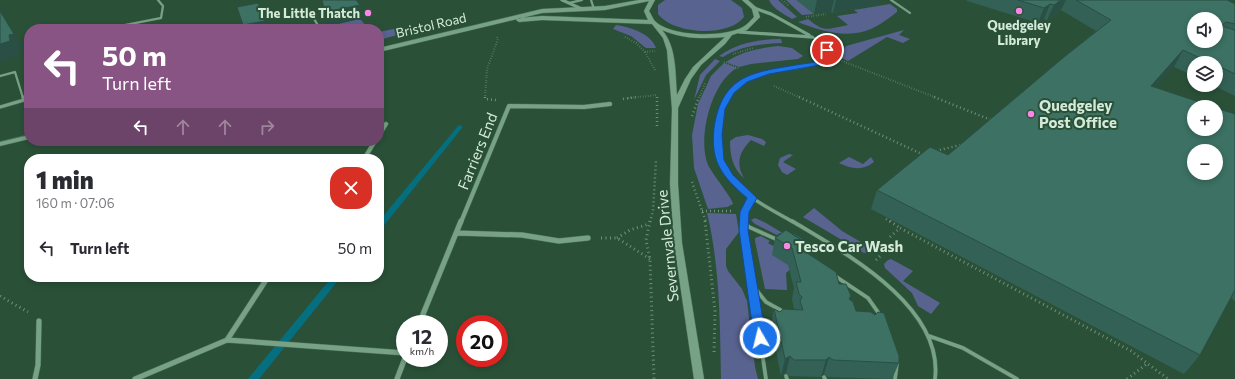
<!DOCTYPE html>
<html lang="en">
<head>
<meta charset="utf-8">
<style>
  :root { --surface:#fff; --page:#f7f7f7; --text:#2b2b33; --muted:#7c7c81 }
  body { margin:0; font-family:Commissioner,sans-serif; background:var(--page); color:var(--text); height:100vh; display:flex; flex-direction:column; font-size:15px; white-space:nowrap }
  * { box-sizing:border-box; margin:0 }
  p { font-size:13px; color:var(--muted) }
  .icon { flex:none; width:22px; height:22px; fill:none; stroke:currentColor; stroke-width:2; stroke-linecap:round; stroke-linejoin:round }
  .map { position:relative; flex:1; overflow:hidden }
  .sheet { position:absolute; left:24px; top:154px; width:360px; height:128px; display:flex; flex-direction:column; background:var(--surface); border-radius:16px; box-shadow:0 2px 6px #0003 }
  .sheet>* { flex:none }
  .guide { position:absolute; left:24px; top:24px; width:360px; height:122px; border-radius:16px; box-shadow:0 2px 6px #0003; background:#885484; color:#fff; overflow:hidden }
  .controls { position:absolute; left:1187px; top:12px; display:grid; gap:8px }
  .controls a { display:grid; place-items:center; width:36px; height:36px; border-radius:50%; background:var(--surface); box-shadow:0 2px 6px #0003; font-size:20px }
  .speed { position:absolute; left:396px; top:315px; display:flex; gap:8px; font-size:20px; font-weight:700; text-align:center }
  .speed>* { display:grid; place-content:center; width:52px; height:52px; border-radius:50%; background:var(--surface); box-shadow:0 2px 6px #0003; line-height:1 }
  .speed small { font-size:10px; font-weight:400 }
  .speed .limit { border:6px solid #d22; background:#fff; color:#111 }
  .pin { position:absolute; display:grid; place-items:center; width:34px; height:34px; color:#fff; margin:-17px; border:2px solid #fff; border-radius:50%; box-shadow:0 1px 4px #0007 }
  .me { position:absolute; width:44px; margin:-22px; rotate:352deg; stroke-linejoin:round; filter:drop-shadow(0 0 3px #0008) }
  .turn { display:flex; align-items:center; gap:14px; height:84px; padding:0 12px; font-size:18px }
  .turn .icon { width:52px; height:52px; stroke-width:2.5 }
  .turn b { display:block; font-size:28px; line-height:34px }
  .lanes { display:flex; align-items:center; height:38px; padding:0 12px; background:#0003; justify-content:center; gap:20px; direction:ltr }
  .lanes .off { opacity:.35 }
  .round { display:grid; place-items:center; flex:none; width:42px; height:42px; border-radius:16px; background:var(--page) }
  .headline { display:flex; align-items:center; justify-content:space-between; height:68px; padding:0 12px }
  h1 { font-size:24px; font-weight:800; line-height:30px }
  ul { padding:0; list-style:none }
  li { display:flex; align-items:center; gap:12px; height:52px; padding:0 12px }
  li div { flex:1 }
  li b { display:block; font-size:15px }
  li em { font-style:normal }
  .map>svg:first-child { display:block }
</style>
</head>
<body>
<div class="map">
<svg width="1235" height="379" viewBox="0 0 1235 379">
  <rect width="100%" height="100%" fill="#2a5138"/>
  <path fill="#596390" d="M665 0H731L742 8 744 17C728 38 673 34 658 14V5Z
    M769 0H778L797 17 792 19C784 14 773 9 769 0Z
    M786 0H798L814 14 802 15Z
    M890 4 897 9V12C889 18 880 25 871 29 849 39 819 31 798 22L808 19C825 33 827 29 848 25L837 16 858 13 854 10Z
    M360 19 369 29H342L340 26 334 28 332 25Z
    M616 25C631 27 651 34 656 48H646L631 36 613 29Z
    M398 28 404 33 379 40V32Z
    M904 30 899 35 910 39 903 43 887 37 848 61 842 58 844 49 846 46Z
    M781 39 782 43C762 44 740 46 723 57L719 56C737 43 759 39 781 39Z
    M778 46 792 48 803 56 798 59 751 64 739 67 726 62C742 51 760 48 778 46Z
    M715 59 720 61 706 75 694 100 700 75Z
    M724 63 737 68C711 82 697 139 708 165 713 175 732 198 733 204L727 207 708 209 694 168 692 135 698 104 711 76Z
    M748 135 762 139 766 142 764 146 751 140C740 151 735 163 744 178 733 169 730 156 730 141L736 137Z
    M789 154 793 155 783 162 796 169 787 175 782 172 778 165 780 158Z
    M849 157 863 164 871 157 874 162C863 171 851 169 839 163Z
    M814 208 842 231 871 248V251L864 253 803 217Z
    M707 213 736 214 739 232 726 249V266L728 271 742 289 747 301 755 367 758 379H721C720 324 720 266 707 213Z
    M755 218 766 223 814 252 780 233 777 235 755 224 751 220Z
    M761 236 770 241 768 243 779 249 793 267 786 273 787 290 765 289 755 241V238Z
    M891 259 913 271 903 281 940 303 931 314 918 306 912 293 885 268 884 264 888 260Z"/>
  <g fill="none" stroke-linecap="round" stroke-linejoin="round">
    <path fill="#056f80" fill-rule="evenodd" d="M460 125 463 127 462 128 382 228 379 229V221L458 126Z
      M332 277H341L259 379H248Z"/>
    <g stroke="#4d705a" stroke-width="2.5">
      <path id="lane-far2" d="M591 0 594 9
        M891 0 910 13
        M569 3 582 0
        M309 10 320 29
        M115 27 161 18 163 6 158 0
        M0 76 15 72 23 98
        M726 98C747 64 792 76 823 60L827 50 820 41 812 37"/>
    </g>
    <g stroke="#4d705a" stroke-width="4">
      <path id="lane-far1" d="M727 97C721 109 718 123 718 136 717 185 757 201 793 222
        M0 107 24 100 23 97
        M743 221 744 222
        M744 222 745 212 752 198"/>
    </g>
    <g stroke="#4d705a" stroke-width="4.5">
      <path id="lane" d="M743 221 749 227 778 240
        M744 221V230L766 379
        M792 221C845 253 944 306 935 379
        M835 276 868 298 880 315
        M754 287 766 302 784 312
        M929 336 963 348 1017 379
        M786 376 787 379
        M824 377 825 379
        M895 379 897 363"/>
    </g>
    <g stroke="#4d705a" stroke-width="3.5">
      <path id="street-far2" d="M562 0 582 9
        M754 8 771 14 809 35
        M115 27 116 29
        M739 32 812 37"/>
    </g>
    <g stroke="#4d705a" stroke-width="5">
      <path id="street-far1" d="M379 135 386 124
        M364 159 375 141
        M461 222 509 106 584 107 610 104"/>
    </g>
    <g stroke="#4d705a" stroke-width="6">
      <path id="street" d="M457 233 522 235 559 241 588 238
        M419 324 461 221
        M227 340 268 277
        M35 379 38 365 39 321
        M135 379 227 340 405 353
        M397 379 405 358"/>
    </g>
    <g stroke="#4d705a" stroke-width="1">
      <path id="secondary" d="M639 0H655L649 11C651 14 652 17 654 20 668 37 724 38 743 27 747 25 751 20 754 17L752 9 742 0H748L757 8 760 17 747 30 732 35 725 44 701 65 691 79 678 108V184L682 243 704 379H694L674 243 670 184 672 109 667 50 663 38 652 24 542 20 519 22 516 20 519 18 542 16 648 20 644 11 649 1 605 10 542 13 379 52V48L542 9 605 6ZM662 30C682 39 704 39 725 37L693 67 685 79 677 95C675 73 677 47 662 30Z
        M29 135V139L0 146V142Z"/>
    </g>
    <path stroke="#6f8f7a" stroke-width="2" stroke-dasharray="0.5 2" stroke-linecap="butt" d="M782 0 789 6
      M806 17 826 14
      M625 37 636 43 645 52 655 51
      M645 52 655 70
      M733 54 753 48
      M837 59 937 98
      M724 62 740 69
      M774 86 801 98
      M485 98 487 69 498 39 496 36
      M628 98 657 95
      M699 98 705 83"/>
    <path stroke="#6f8f7a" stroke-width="2.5" stroke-dasharray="1 3" stroke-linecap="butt" d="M485 97V99L496 100
      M657 97V128
      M799 97 924 155
      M934 97 991 120
      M623 99 636 97
      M692 116 699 97
      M936 151 960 145
      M692 182 706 222
      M702 211H732
      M886 215V219L891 222
      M650 222 653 211 656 161"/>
    <path stroke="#6f8f7a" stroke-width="3" stroke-dasharray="1 3.5" stroke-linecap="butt" d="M650 221 646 240 650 260 654 379
      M705 221 715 311 714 354
      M890 221 900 228
      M890 237 900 228 1131 351 1168 379
      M601 238H617L650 259
      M617 238 630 230 649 224
      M876 260 882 254
      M0 296 28 312
      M1127 379 1148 363"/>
    <use href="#lane-far2" stroke="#78a285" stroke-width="2"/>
    <use href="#lane-far1" stroke="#78a285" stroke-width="3"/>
    <use href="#lane" stroke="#78a285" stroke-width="3.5"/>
    <use href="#street-far2" stroke="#78a285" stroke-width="3"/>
    <use href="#street-far1" stroke="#78a285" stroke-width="4"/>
    <use href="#street" stroke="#78a285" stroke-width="5"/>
    <use href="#secondary" fill="#78a285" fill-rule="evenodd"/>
  </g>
  <path fill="#346155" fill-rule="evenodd" d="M796 0H880V4L833 13 831 12 814 14Z
    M967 0H1227L1235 4V96L1212 85H1216V63H1194V76L1174 67 1155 87 1235 114V301L1230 298 1200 355 1184 374 871 209 877 190 948 155 1096 31 1061 10 1047 20 1044 19 1038 23 967 1ZM1216 19V41H1194Z
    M792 234 815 246 813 253 810 255 839 284 856 311 899 363 892 379 828 377 824 374 821 377 789 376 786 373 781 376 771 325 774 309 780 312 794 309 792 299 794 288 788 265 772 255 775 238Z"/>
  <path fill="#2a4f45" d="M817 0H834L831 12 814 14Z
    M836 0H880V4L833 13Z
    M1061 0H1066L1061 10 1047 20 1054 5Z
    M1050 4 1044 19 1038 23 1044 8Z
    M360 5 364 18 329 26 325 12Z
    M265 21 268 29H245L243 25Z
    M14 34 23 48 17 50 19 56 4 60 3 62 0 63V44L9 35Z
    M1183 50 1174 67 1141 103 1151 86Z
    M808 244 804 260 801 249Z
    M815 246 813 253 809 256 811 249Z
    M790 356 786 373 781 376 785 359Z
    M829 357 824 374 821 377 826 360Z"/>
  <path fill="#3c7163" stroke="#2a4f45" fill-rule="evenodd" d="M322 0H356L360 5 325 12Z
    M1018 0H1061L1054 5 1050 4 1044 8Z
    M1076 0H1227L1235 4V24L1226 22 1222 25 1225 27 1235 30V74L1216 65V63H1211L1183 50 1151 86 1214 107H1194V129H1216V108L1235 114V290L1200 355 877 190 930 147 948 155 1064 57 1111 20ZM1194 19H1216V23L1218 22 1221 25 1219 28H1216V41H1194ZM1194 151H1216V173H1194Z
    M258 3 265 21 243 25 237 7Z
    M0 11 14 34 9 35 10 41 0 44Z
    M786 230 808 244 801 249 836 272 839 284H846L851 296 849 299 853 302 856 311 871 312 875 315 878 312 884 313 899 356V363L833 360 829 357 826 360H794L790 356 785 359 774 309 780 312 783 309 803 310 800 301 802 297 799 294 796 282H801L792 248 775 238Z
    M793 233 815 246 811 249 807 246 808 244 792 234Z"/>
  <path fill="#1a73e8" stroke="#114b97" d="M824 48 830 50 829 57 820 65 769 74 747 82 734 93 725 109 722 135 724 160 733 175 757 198 749 212 748 230 766 338 764 341H756L754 338 739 230 740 212 747 198C723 177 710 163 714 128 722 73 755 72 802 64 809 63 817 63 822 57 823 55 823 51 824 48Z"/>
  <g fill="#fa87e6" stroke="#2a5138" stroke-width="1.5">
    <circle cx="1019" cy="11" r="4"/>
    <circle cx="368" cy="13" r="4"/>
    <circle cx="1031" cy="114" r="4"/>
    <circle cx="787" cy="246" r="4"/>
  </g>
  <g text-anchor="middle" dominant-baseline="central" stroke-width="4" stroke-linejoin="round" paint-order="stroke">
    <g font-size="13" font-weight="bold" fill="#d4eada" stroke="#2a5138" text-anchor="end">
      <text x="360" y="13">The Little Thatch</text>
      <text x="1019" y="25" text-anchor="middle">Quedgeley<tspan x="1019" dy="15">Library</tspan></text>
    </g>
    <g font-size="13" fill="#d4eada" stroke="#2a5138">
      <text transform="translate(431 25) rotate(-13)">Bristol Road</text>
    </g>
    <g font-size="15" font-weight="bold" fill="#d4eada" stroke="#2a5138" text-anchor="start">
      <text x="1039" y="105">Quedgeley<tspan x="1039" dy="17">Post Office</tspan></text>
      <text x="795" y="246">Tesco Car Wash</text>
    </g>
    <g font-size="15" fill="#d4eada" stroke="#2a5138">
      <text transform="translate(477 151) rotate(-68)">Farriers End</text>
      <text transform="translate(667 246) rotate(-96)">Severnvale Drive</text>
    </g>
  </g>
</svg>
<div class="controls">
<a><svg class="icon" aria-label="sound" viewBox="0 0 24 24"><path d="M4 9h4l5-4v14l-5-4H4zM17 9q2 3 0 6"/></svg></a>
<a><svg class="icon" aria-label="layers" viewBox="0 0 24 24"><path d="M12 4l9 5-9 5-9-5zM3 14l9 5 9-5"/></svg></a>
<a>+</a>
<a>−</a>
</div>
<div class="speed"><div>12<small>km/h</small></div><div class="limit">20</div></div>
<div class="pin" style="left:827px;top:50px;background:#d93025"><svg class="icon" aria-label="arrive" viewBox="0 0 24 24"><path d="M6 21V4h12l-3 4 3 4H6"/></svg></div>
<svg class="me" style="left:760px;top:338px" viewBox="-20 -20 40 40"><circle r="17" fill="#1a73e8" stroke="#fff" stroke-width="3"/><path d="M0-11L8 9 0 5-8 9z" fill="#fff"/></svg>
<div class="guide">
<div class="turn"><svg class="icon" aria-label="left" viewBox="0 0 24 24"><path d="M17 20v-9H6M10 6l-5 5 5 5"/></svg><div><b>50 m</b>Turn left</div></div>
<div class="lanes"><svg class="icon" aria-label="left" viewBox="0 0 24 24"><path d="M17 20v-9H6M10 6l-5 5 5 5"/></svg><svg class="icon off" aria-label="ahead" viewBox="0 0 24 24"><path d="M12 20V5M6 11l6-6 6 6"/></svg><svg class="icon off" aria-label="ahead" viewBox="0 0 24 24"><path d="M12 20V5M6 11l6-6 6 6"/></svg><svg class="icon off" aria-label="right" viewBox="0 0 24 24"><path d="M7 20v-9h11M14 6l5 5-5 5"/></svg></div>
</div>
<section class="sheet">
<div class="headline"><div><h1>1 min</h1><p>160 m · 07:06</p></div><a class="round" style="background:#d93025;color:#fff"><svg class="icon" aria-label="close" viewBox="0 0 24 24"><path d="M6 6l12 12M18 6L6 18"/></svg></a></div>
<ul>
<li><svg class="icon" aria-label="left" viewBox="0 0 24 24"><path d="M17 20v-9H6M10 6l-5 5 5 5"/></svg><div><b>Turn left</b></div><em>50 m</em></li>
</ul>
</section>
</div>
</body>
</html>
